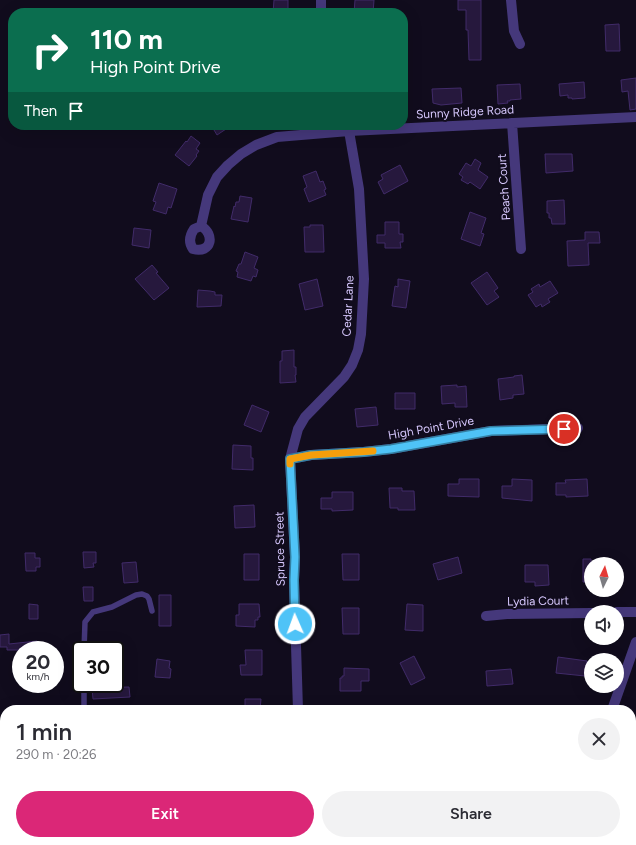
<!DOCTYPE html>
<html lang="en">
<head>
<meta charset="utf-8">
<style>
  :root { --surface:#fff; --page:#f2f2f3; --text:#2b2b33; --muted:#7c7c81; --accent:#db2777 }
  body { margin:0; font-family:Figtree,sans-serif; background:var(--page); color:var(--text); height:100vh; display:flex; flex-direction:column; font-size:15px; white-space:nowrap }
  * { box-sizing:border-box; margin:0 }
  p { font-size:13px; color:var(--muted) }
  .icon { flex:none; width:22px; height:22px; fill:none; stroke:currentColor; stroke-width:2; stroke-linecap:round; stroke-linejoin:round }
  .map { position:relative; flex:1; overflow:hidden }
  .sheet { position:absolute; left:0px; top:705px; width:636px; height:140px; display:flex; flex-direction:column; background:var(--surface); border-radius:16px 16px 0 0; box-shadow:0 4px 16px #0002 }
  .sheet>* { flex:none }
  .top-card { position:absolute; left:8px; top:8px; width:400px; height:122px; border-radius:16px; box-shadow:0 4px 16px #0002; background:#0b6e4f; color:#fff; overflow:hidden }
  .needle { width:26px; rotate:5deg }
  .tools { position:absolute; left:584px; top:557px; display:grid; gap:8px }
  .tools a { display:grid; place-items:center; width:40px; height:40px; border-radius:50%; background:var(--surface); box-shadow:0 4px 16px #0002; font-size:20px }
  .speed { position:absolute; left:12px; top:641px; display:flex; gap:8px; font-size:20px; font-weight:700; text-align:center }
  .speed>* { display:grid; place-content:center; width:52px; height:52px; border-radius:50%; background:var(--surface); box-shadow:0 4px 16px #0002; line-height:1 }
  .speed small { font-size:10px; font-weight:400 }
  .speed .limit { border:2px solid #111; border-radius:6px; background:#fff; color:#111 }
  .pin { position:absolute; display:grid; place-items:center; width:34px; height:34px; color:#fff; margin:-17px; border:2px solid #fff; border-radius:50%; box-shadow:0 1px 4px #0007 }
  .me { position:absolute; width:44px; margin:-22px; rotate:358deg; stroke-linejoin:round; filter:drop-shadow(0 0 3px #0008) }
  .turn { display:flex; align-items:center; gap:14px; height:84px; padding:0 16px; font-size:18px }
  .turn .icon { width:52px; height:52px; stroke-width:2.5 }
  .turn b { display:block; font-size:28px; line-height:34px }
  .then { display:flex; align-items:center; height:38px; padding:0 16px; background:#0003; gap:8px; font-size:15px }
  .round { display:grid; place-items:center; flex:none; width:42px; height:42px; border-radius:21px; background:var(--page) }
  .summary { display:flex; align-items:center; justify-content:space-between; height:68px; padding:0 16px }
  h1 { font-size:24px; font-weight:600; line-height:30px }
  .primary-button { display:flex; gap:8px; margin-top:auto; padding:8px 16px }
  .primary-button a { flex:1; height:46px; border-radius:24px; background:var(--accent); color:#fff; font-size:16px; font-weight:600; line-height:46px; text-align:center }
  .primary-button a+a { background:var(--page); color:var(--text) }
  .map>svg:first-child { display:block }
</style>
</head>
<body>
<div class="map">
<svg width="636" height="845" viewBox="0 0 636 845">
  <rect width="100%" height="100%" fill="#110c1d"/>
  <path fill="#26183d" stroke="#412b69" d="M274 0H288V13H273Z
    M355 0H374L373 13H354Z
    M458 0H481V60H469L468 30H466V10H458Z
    M619 24 620 51H606L605 25Z
    M636 78V109L630 110 628 91 622 92 621 80Z
    M584 82 585 98 572 99V98H568V95L560 96 559 84Z
    M520 84 521 99 510 100V101H507L508 103 498 104 497 85Z
    M461 88 462 103 441 105 433 103 432 89Z
    M211 125H232L217 135Z
    M191 136 200 143 196 149 199 151 196 155 197 156 189 166 175 155 186 141 187 142Z
    M545 154H572L573 171 546 173Z
    M475 159 481 163 478 170 488 177 480 189 470 182 468 184 461 180 463 177 459 174 466 163 471 166Z
    M400 165 408 181 384 194 378 182 383 179 381 175Z
    M316 171 320 182 323 181 326 189 324 190 326 195 309 202 304 189 307 187 303 176Z
    M159 183 177 189 171 208 168 207 166 214 153 210 156 202 153 201Z
    M240 196 252 198 248 222 231 219 234 206 235 207 236 202H239Z
    M564 200 565 224H552L551 218H549V213H547V201Z
    M470 212 486 218 481 233 484 234 480 246 461 239Z
    M385 222H399V234H403V242H400L401 248H385V243H377V235H385Z
    M310 225H323L324 252H305L304 227H310Z
    M134 228 151 230 149 248 132 245Z
    M585 232H599L600 243H588L589 265 568 266 567 241 585 240Z
    M245 252 258 257 254 268 258 270 256 277 253 276 251 281 237 277 238 272 236 271 239 264H241Z
    M152 265 158 272 156 273 169 288 154 300 135 279Z
    M487 272 498 288 494 291 499 297 487 305 471 283Z
    M317 279 323 306 305 310 299 284Z
    M398 279 410 281 406 308 392 306 395 286 398 287Z
    M550 281 558 293 548 299 550 302 542 307 541 304 536 307 528 295 533 292 531 289 539 284 540 287Z
    M198 290 210 291 215 292V295H222L221 306 197 307Z
    M294 350V367H296V375H295L296 382 280 383V361H282V351Z
    M522 375 524 394 513 395V398L500 400 498 379 514 377V376Z
    M457 385V387L466 386 467 407H455V403L442 404 441 386Z
    M395 393H415V409H395Z
    M252 405 269 412 261 432 244 425Z
    M376 407 378 425 357 427 355 409Z
    M233 445 251 446V458H253V470L232 469Z
    M459 479H479V497L448 496V484H459Z
    M512 479 532 480V501L502 498V486H512Z
    M587 479 588 496 566 497V495H556V483H566L565 480Z
    M389 488H402V491H414L415 510H398V508H390Z
    M332 492H353V510L332 511V509H321V498H332Z
    M254 505 255 527 235 528 234 506Z
    M83 552H96V563H93L94 567 84 568Z
    M25 553H35V558H40V567H36V571H26Z
    M244 554H259V580H244Z
    M342 554H359V580H343Z
    M458 557 462 573 438 580 433 564Z
    M583 559H591V582H583Z
    M136 562 138 582 124 583 122 563Z
    M525 565H548L549 585 535 586V582H525Z
    M83 587H93V601H84Z
    M159 595H171V626H159Z
    M29 604 38 605V619H29Z
    M239 604H259L260 617H258V620H255V627L236 626V615H239Z
    M407 604 423 605V631L405 630Z
    M342 608H359V634H343Z
    M9 634V644L37 641 38 650H7V647H0V635Z
    M245 650H262V675H241L240 665H246Z
    M414 656 425 678 411 685 400 663Z
    M558 657 587 661 585 676 556 673Z
    M157 659 170 661 169 668 171 669 170 678 155 677Z
    M344 668 369 669V681H361V691H340V678H342V676H344Z
    M511 669 513 684 487 686 486 671Z
    M129 687 130 697 93 699 92 688Z
    M245 699H261L260 710H245Z"/>
  <g fill="none" stroke-linecap="round" stroke-linejoin="round">
    <path stroke="#45387b" stroke-width="5.5" d="M84 650 85 622 93 612 112 607 136 595 142 594 147 596 149 599 152 611
      M84 684V710"/>
    <path stroke="#45387b" stroke-width="10" d="M511 0 514 31 520 44
      M321 13V0
      M512 123 521 249
      M201 226 208 195 217 177 228 165 241 154 256 145 277 137 349 131 636 117
      M201 226C215 234 212 254 193 249 188 242 190 235 194 229Z
      M290 459 311 455 363 452 391 449 491 431 578 428
      M617 612H636
      M486 616 507 614 591 613
      M298 710 294 581 295 557 290 459 298 429 305 417 344 377 352 365 358 350 361 334 364 279 359 189 349 131 346 125
      M612 710 636 642
      M631 772H636
      M0 802 5 801
      M566 845 568 840"/>
  </g>
  <g fill="none" stroke-linecap="round" stroke-linejoin="round">
    <g stroke="#337fa1" stroke-width="10">
      <path id="route" d="M295 624 294 580 295 557 290 459 311 455 364 452 391 449 491 431 564 429"/>
    </g>
    <use href="#route" stroke="#4fc3f7" stroke-width="7"/>
    <path stroke="#f59e0b" stroke-width="7" d="M290 464V459L311 455 373 451"/>
  </g>
  <g text-anchor="middle" dominant-baseline="central" stroke-width="4" stroke-linejoin="round" paint-order="stroke">
    <g font-size="12" fill="#d7c8fe" stroke="#110c1d">
      <text transform="translate(465 112) rotate(-3)">Sunny Ridge Road</text>
      <text transform="translate(504 187) rotate(-94)">Peach Court</text>
      <text transform="translate(348 306) rotate(-87)">Cedar Lane</text>
      <text transform="translate(431 428) rotate(-10)">High Point Drive</text>
      <text transform="translate(280 549) rotate(-91)">Spruce Street</text>
      <text transform="translate(538 601) rotate(-1)">Lydia Court</text>
    </g>
  </g>
</svg>
<div class="tools">
<a><svg class="needle" viewBox="-14 -14 28 28"><path d="M0-13l5 13h-10z" fill="#e53935"/><path d="M0 13l5-13h-10z" fill="#7c7c81"/></svg></a>
<a><svg class="icon" aria-label="sound" viewBox="0 0 24 24"><path d="M4 9h4l5-4v14l-5-4H4zM17 9q2 3 0 6"/></svg></a>
<a><svg class="icon" aria-label="layers" viewBox="0 0 24 24"><path d="M12 4l9 5-9 5-9-5zM3 14l9 5 9-5"/></svg></a>
</div>
<div class="speed"><div>20<small>km/h</small></div><div class="limit">30</div></div>
<div class="pin" style="left:564px;top:429px;background:#d93025"><svg class="icon" aria-label="arrive" viewBox="0 0 24 24"><path d="M6 21V4h12l-3 4 3 4H6"/></svg></div>
<svg class="me" style="left:295px;top:624px" viewBox="-20 -20 40 40"><circle r="17" fill="#4fc3f7" stroke="#fff" stroke-width="3"/><path d="M0-11L8 9 0 5-8 9z" fill="#fff"/></svg>
<div class="top-card">
<div class="turn"><svg class="icon" aria-label="right" viewBox="0 0 24 24"><path d="M7 20v-9h11M14 6l5 5-5 5"/></svg><div><b>110 m</b>High Point Drive</div></div>
<div class="then">Then<svg class="icon" aria-label="arrive" viewBox="0 0 24 24"><path d="M6 21V4h12l-3 4 3 4H6"/></svg></div>
</div>
<section class="sheet">
<div class="summary"><div><h1>1 min</h1><p>290 m · 20:26</p></div><a class="round"><svg class="icon" aria-label="close" viewBox="0 0 24 24"><path d="M6 6l12 12M18 6L6 18"/></svg></a></div>
<div class="primary-button"><a>Exit</a><a>Share</a></div>
</section>
</div>
</body>
</html>
